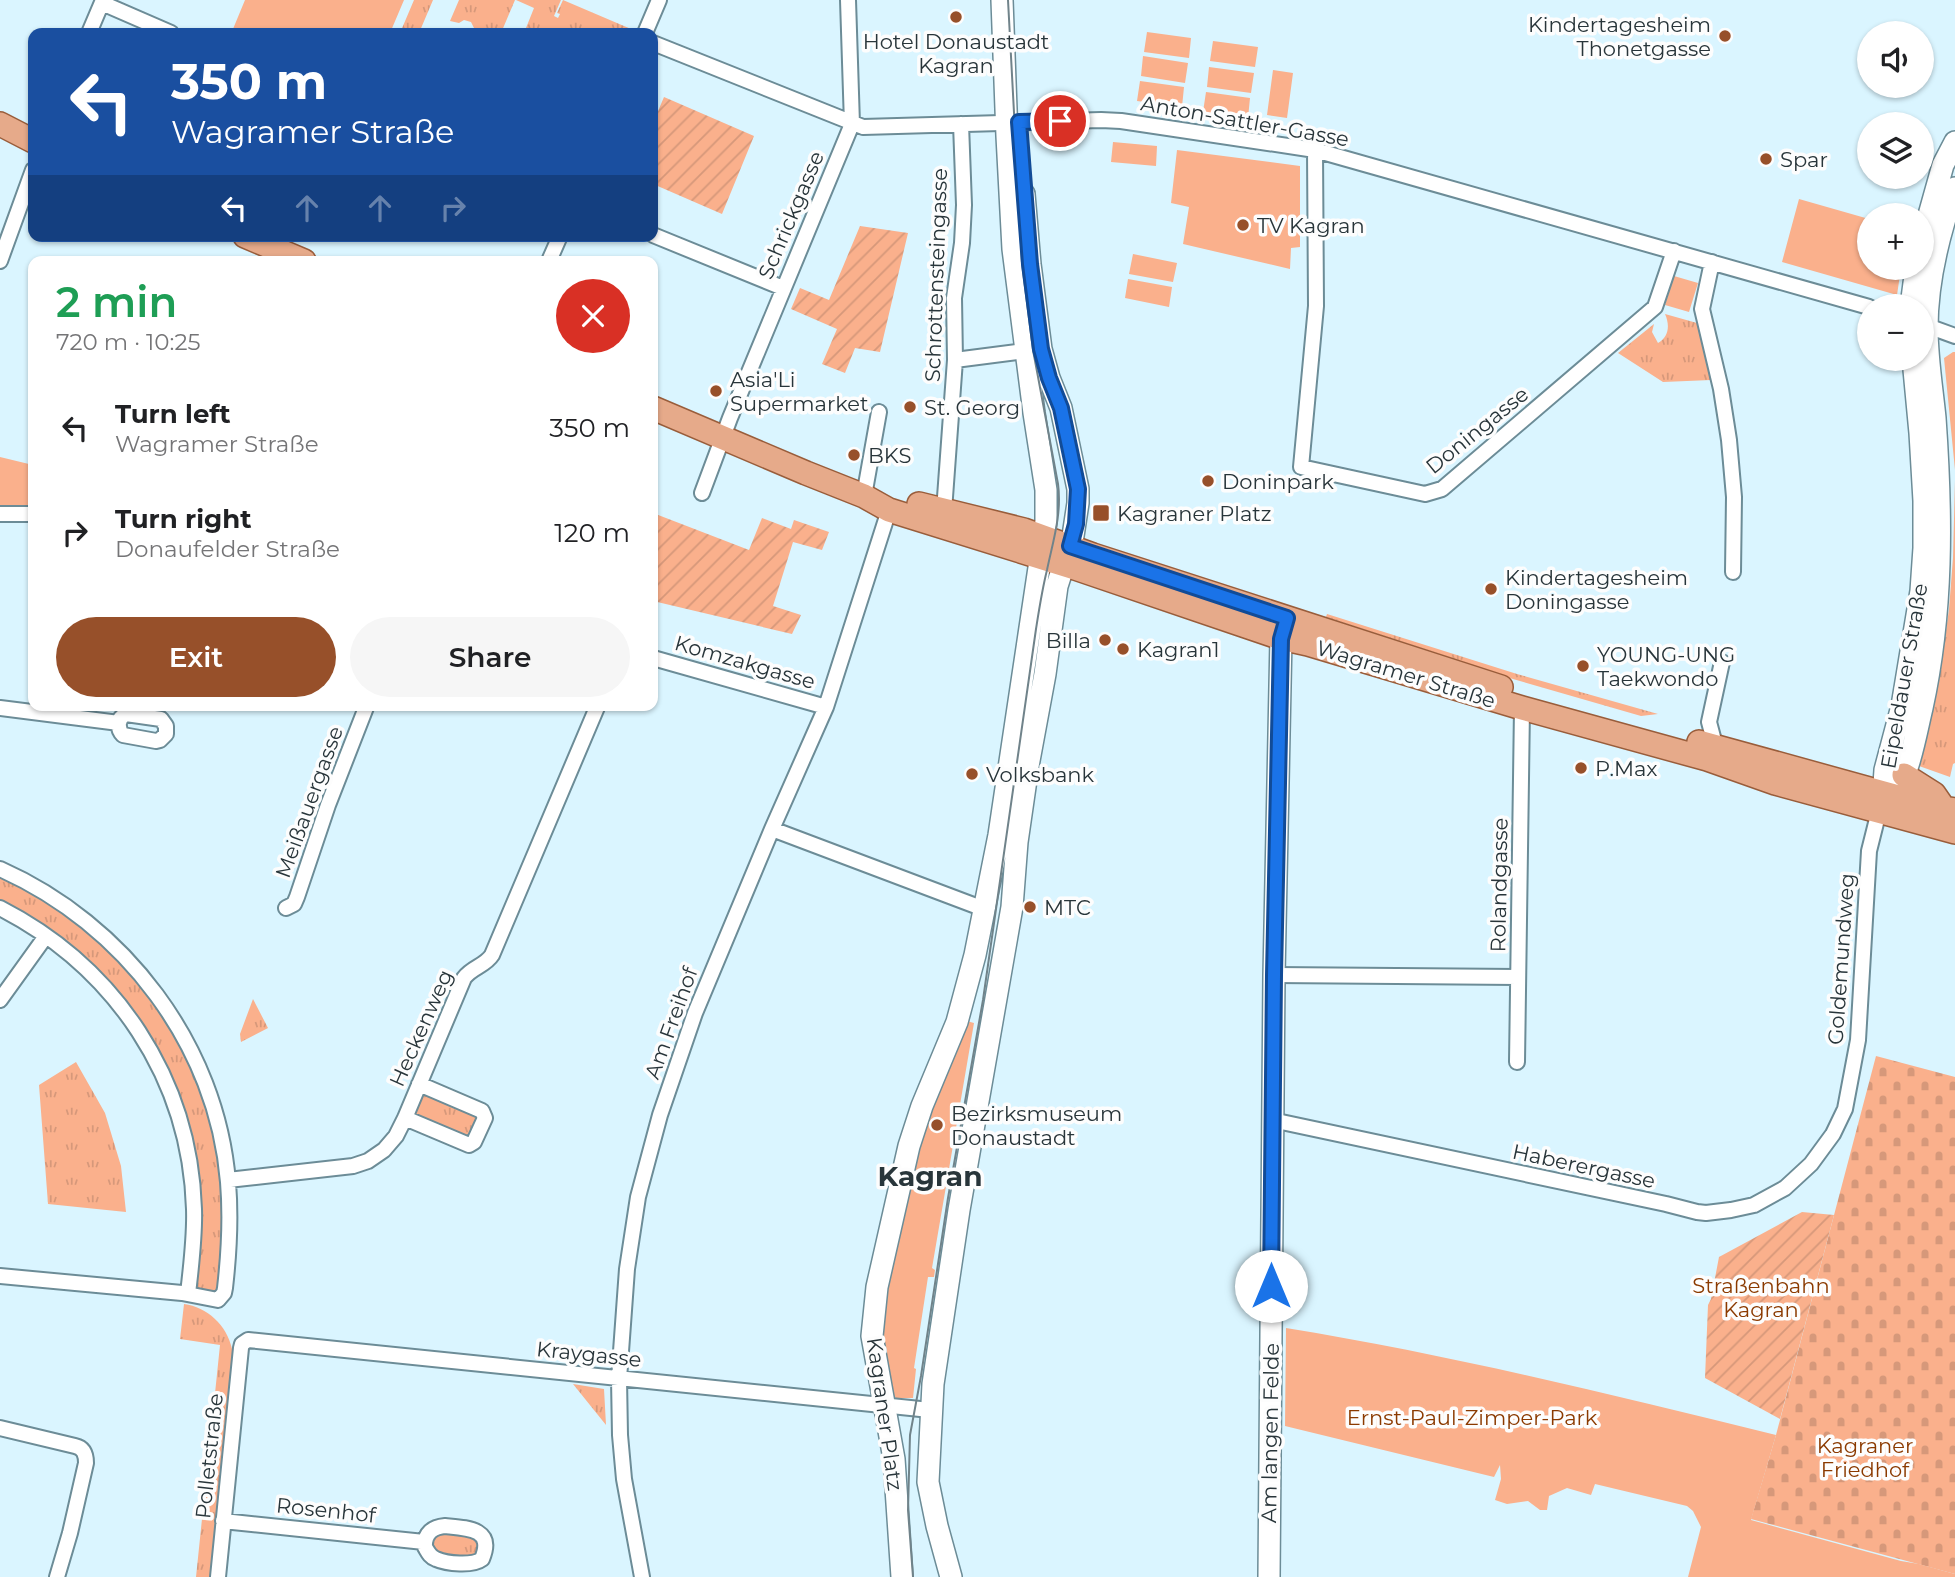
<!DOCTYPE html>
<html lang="en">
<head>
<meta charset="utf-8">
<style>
  :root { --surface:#fff; --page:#f6f6f6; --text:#202124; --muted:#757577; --accent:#97502a }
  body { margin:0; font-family:Montserrat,sans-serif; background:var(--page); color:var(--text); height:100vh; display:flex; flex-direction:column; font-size:26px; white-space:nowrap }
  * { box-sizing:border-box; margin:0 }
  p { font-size:23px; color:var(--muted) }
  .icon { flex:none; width:38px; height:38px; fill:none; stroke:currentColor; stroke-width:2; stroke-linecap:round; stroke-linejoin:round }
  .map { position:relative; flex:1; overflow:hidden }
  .details { position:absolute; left:28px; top:256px; width:630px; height:455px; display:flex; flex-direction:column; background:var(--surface); border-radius:14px; box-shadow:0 2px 5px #0004 }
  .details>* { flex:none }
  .top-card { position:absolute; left:28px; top:28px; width:630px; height:214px; border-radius:14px; box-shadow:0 2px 5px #0004; background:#1a4fa0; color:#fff; overflow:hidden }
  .tools { position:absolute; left:1857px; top:21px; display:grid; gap:14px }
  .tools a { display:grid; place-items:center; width:77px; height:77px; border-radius:50%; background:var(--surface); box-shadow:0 2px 5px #0004; font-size:35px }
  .pin { position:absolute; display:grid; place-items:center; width:60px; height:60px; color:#fff; margin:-30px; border:4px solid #fff; border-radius:50%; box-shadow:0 2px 7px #0007 }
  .me { position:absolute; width:77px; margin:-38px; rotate:0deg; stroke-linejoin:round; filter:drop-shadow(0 0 5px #0008) }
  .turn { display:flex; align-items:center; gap:24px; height:147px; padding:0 28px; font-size:32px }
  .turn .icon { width:91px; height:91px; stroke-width:2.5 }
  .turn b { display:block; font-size:49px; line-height:60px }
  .lanes { display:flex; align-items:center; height:66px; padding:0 28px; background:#0003; justify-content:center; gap:35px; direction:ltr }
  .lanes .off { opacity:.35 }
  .round { display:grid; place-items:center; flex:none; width:74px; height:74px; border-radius:37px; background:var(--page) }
  .head { display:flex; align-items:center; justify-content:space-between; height:119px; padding:0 28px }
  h1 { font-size:42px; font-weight:600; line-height:52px; color:#1e9e55 }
  .button { display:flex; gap:14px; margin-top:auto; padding:14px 28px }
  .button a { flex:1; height:80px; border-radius:42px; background:var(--accent); color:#fff; font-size:28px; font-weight:600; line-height:80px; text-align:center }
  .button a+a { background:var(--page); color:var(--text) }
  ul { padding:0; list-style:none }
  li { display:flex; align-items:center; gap:21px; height:105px; padding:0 28px }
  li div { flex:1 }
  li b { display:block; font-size:26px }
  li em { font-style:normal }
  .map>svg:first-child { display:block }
</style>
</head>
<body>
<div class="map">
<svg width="1955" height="1577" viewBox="0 0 1955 1577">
  <defs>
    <pattern id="grass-tufts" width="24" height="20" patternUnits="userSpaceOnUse" patternTransform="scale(1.75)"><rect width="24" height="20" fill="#fab08c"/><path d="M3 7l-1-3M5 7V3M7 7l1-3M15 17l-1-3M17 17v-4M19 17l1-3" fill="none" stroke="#d6987a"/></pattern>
    <pattern id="cemetery-stones" width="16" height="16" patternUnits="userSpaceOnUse" patternTransform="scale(1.75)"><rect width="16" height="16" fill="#fab08c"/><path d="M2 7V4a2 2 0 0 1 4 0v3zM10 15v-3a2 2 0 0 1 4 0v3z" fill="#d6987a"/></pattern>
    <pattern id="garden-furrows" width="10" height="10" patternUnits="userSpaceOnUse" patternTransform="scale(1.75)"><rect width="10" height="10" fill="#fab08c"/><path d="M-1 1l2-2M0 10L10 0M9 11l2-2" fill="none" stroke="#d6987a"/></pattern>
  </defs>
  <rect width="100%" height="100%" fill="#daf5ff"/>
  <path fill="url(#grass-tufts)" d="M414 0H433L419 33H400Z
    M459 0H515L501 33H468L473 31 474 28 471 22 464 20 459 23 450 21Z
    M516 0H561L554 16 558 18 560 14 557 13 563 0 631 29 629 33H596L587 30 585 33H528L530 30 526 28 534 8Z
    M1665 314 1697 323 1711 380 1663 382 1618 353 1654 324 1652 332 1658 343C1669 337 1670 325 1665 314Z
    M1955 480V763L1953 764 1950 777 1919 766 1941 667 1949 609 1953 558Z
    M1327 614 1517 674 1658 714 1641 716 1506 677 1461 661 1326 617Z
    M0 874 33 889 108 945 166 1015 209 1107 225 1190 221 1286 217 1292 195 1289 196 1173 137 1020 0 903Z
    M253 999 268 1028 241 1042 240 1034Z
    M76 1062 105 1113 121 1166 126 1212 48 1204 39 1085Z
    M423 1090 481 1115 469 1141 412 1117Z
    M184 1304C207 1307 227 1325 232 1349H235L212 1577H196L220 1345 180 1339Z
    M573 1384 604 1389 606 1425Z
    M441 1532 476 1536 480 1552 472 1558 435 1554 430 1540Z"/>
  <path fill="url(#cemetery-stones)" d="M1876 1056 1955 1077V1574L1751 1519 1776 1435Z"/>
  <path fill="#fab08c" d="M245 0H404L390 33H242L233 29Z
    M1147 32 1191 38 1189 58 1144 52Z
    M1213 41 1258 47 1255 67 1210 61Z
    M1143 56 1188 63 1185 83 1141 76Z
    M1209 67 1254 73 1251 93 1207 87Z
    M1273 70 1293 73 1287 118 1267 115Z
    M1140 81 1184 87 1182 107 1137 101Z
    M1206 92 1250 98 1248 118 1203 112Z
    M1113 142 1157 146 1156 166 1111 162Z
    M1177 150 1300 166V247L1291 248 1290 269 1183 244 1189 207 1171 203Z
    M1799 199 1869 219V268H1901L1897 295 1782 262Z
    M1133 254 1177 263 1173 282 1129 274Z
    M1674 276 1698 283 1689 312 1665 305Z
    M1128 279 1172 287 1169 307 1125 298Z
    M1953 352H1955V470L1944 358Z
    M0 457 33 465V508L0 506Z
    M963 1020 974 1023 932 1268 935 1270 934 1277H928L914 1368 916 1369 913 1398H896L892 1394 879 1336 909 1161Z
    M1286 1328C1452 1355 1614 1395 1776 1435L1751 1520 1901 1561 1919 1564 1955 1574V1577H1688L1701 1527 1693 1511 1687 1506 1595 1484 1591 1495 1567 1488 1549 1496 1547 1510H1540L1528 1501 1507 1504 1495 1500 1501 1479 1500 1465 1494 1477 1285 1426Z"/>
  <path fill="url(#garden-furrows)" d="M664 97 754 136 722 214 653 184V123Z
    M860 226 908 233 880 352 855 348 845 373 822 364 837 329 791 309 800 288 829 300Z
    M653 513 749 550 762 518 791 529 794 520 829 532 822 550 793 542 773 606 801 615 792 634 653 601Z
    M1802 1212 1834 1215 1780 1419 1705 1378 1708 1305 1711 1299 1719 1257Z"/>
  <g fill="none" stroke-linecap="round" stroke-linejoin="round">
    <g stroke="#6c8c97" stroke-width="18">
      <path id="street" d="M102 3 171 33
        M89 33 103 0
        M645 33 659 0
        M653 43 863 127 1101 120 1121 121 1315 150 1869 307
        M1315 150 1316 306 1301 467 1425 494 1442 489 1655 307 1674 251
        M653 235 783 288
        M0 261 33 170
        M549 261 560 236
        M1712 262 1702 309 1721 389 1729 440 1734 497 1733 572
        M1922 324 1955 336
        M955 360 1033 350
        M702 493 730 418 852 124 848 0
        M864 496 879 412
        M944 511 955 360 954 298 962 243 964 205 961 124
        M0 514H33
        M653 658 826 707
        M0 708 119 723
        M126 714 161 719 166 726V734L160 740 156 741 123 735C117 729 117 718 126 714Z
        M1712 745 1713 737 1709 722 1722 662
        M772 829 984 909
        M0 869C124 924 217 1045 228 1182 231 1218 229 1253 225 1288L224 1293 218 1300 182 1293 0 1276
        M0 908C115 967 190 1078 194 1209 195 1237 191 1266 188 1294
        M286 908 294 904 297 897 328 805 367 705
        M1274 975 1518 977
        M0 1000 46 936
        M1517 1062 1522 708
        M405 1118 469 1145 474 1142 485 1118 482 1111 419 1084
        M1272 1120 1666 1204 1697 1212 1706 1213 1731 1210 1754 1205 1785 1188 1811 1164 1833 1134 1845 1109 1858 1040 1869 851 1879 811
        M228 1180 353 1166 368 1161 384 1150 396 1136 405 1118 464 978C472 967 485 966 492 955L598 705
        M0 1428 75 1446C84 1448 86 1455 86 1463L70 1533 57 1577
        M223 1521 424 1542
        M445 1526C466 1528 495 1528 482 1559 473 1566 447 1564 436 1559 430 1557 428 1552 425 1547 424 1533 433 1527 445 1526Z
        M218 1577 241 1348 242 1344 248 1340 930 1410
        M642 1577 624 1479 620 1435 619 1379 627 1269 638 1197 660 1115 695 1013 772 829 826 707 889 510"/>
    </g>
    <g stroke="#6c8c97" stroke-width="24">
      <path id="secondary" d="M1922 240 1943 165 1955 142
        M1911 306 1916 268
        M1885 793C1890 788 1900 782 1904 775 1911 763 1918 724 1922 708 1943 612 1942 516 1935 418 1932 388 1927 358 1927 328 1927 280 1939 233 1955 188
        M1883 799 1885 770 1902 706 1921 591 1924 548V501L1920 433 1913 359
        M902 1577 894 1459 872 1336 877 1287 909 1146 922 1106 957 1022 975 955 999 835 1046 521V490L1034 413 1013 249 1007 136 1002 0
        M951 1577 937 1526 928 1482 933 1384 959 1210 1012 907 1017 842 1028 766 1045 674 1057 586 1073 536 1078 503V489L1061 408 1049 378 1041 349 1030 264 1024 194
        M1269 1577 1274 975 1281 638 1285 623"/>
    </g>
    <g stroke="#995d3b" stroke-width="26">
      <path id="primary" d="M0 124 33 141
        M245 236 304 261
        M653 408 806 473 864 496 889 510 1075 568 1281 638 1308 644 1522 708 1707 759 1775 783 1955 832
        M919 504 1024 530 1093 555 1501 687
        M1699 742 1931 806 1955 810
        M1904 775 1934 794 1943 807"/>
    </g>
    <use href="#street" stroke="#fff" stroke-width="14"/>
    <use href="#secondary" stroke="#fff" stroke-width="21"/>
    <use href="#primary" stroke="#e6aa8a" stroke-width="23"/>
    <path stroke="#70838a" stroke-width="2" d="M913 1577 908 1510 910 1435 921 1376 948 1198 983 1000 1036 629C1039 610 1042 590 1047 570 1053 541 1062 514 1058 484L1033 350 1022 263 1008 0"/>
  </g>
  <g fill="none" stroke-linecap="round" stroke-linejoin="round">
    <g stroke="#114b97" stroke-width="18">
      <path id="route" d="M1060 121 1019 122 1030 264 1041 349 1049 378 1061 408 1078 489 1076 524 1070 546 1287 618 1281 639 1274 975 1271 1286"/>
    </g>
    <use href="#route" stroke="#1a73e8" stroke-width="12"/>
  </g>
  <g fill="#97502a" stroke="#fdfdfd" stroke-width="2.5">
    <circle cx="956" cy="17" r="7"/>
    <circle cx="1725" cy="36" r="7"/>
    <circle cx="1766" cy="159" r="7"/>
    <circle cx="1243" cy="225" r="7"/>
    <circle cx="716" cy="391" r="7"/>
    <circle cx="910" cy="407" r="7"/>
    <circle cx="854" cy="455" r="7"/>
    <circle cx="1208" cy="481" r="7"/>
    <rect x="1092" y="504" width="18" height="18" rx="3.5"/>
    <circle cx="1491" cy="589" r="7"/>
    <circle cx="1105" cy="640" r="7"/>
    <circle cx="1123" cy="649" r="7"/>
    <circle cx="1583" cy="666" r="7"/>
    <circle cx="1581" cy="768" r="7"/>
    <circle cx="972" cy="774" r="7"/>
    <circle cx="1030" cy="907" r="7"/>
    <circle cx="937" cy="1125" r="7"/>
  </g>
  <g text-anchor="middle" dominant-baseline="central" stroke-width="7" stroke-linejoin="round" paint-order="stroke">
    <g font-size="21" fill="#28353a" stroke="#fdfdfd" text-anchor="start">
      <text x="1711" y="24" text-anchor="end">Kindertagesheim<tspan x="1711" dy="24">Thonetgasse</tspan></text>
      <text x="956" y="41" text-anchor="middle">Hotel Donaustadt<tspan x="956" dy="24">Kagran</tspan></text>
      <text x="1780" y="159">Spar</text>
      <text x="1257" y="225">TV Kagran</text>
      <text x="730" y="379">Asia'Li<tspan x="730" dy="24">Supermarket</tspan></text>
      <text x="924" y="407">St. Georg</text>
      <text x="868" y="455">BKS</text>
      <text x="1222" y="481">Doninpark</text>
      <text x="1117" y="513">Kagraner Platz</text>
      <text x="1505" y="577">Kindertagesheim<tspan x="1505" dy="24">Doningasse</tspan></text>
      <text x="1091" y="640" text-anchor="end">Billa</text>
      <text x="1137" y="649">Kagran1</text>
      <text x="1597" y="654">YOUNG-UNG<tspan x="1597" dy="24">Taekwondo</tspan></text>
      <text x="1595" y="768">P.Max</text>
      <text x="986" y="774">Volksbank</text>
      <text x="1044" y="907">MTC</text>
      <text x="951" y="1113">Bezirksmuseum<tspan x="951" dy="24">Donaustadt</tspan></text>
    </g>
    <g font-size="21" fill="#28353a" stroke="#fdfdfd">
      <text transform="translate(1245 121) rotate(10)">Anton-Sattler-Gasse</text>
      <text transform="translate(791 215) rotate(-67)">Schrickgasse</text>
      <text transform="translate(936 275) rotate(-88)">Schrottensteingasse</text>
      <text transform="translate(1477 430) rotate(-39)">Doningasse</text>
      <text transform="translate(745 662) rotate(16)">Komzakgasse</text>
      <text transform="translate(1406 674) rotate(17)">Wagramer Straße</text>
      <text transform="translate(1904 676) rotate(-80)">Eipeldauer Straße</text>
      <text transform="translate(309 802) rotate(-70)">Meißauergasse</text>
      <text transform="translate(1499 885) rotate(-89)">Rolandgasse</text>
      <text transform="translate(1841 959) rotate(-86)">Goldemundweg</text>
      <text transform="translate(671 1023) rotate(-70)">Am Freihof</text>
      <text transform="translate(421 1028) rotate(-66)">Heckenweg</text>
      <text transform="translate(1584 1166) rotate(12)">Haberergasse</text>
      <text transform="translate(589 1354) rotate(6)">Kraygasse</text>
      <text transform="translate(885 1414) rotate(82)">Kagraner Platz</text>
      <text transform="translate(1270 1433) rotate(-89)">Am langen Felde</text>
      <text transform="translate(209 1456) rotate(-84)">Polletstraße</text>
      <text transform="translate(326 1510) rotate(6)">Rosenhof</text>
    </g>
    <g font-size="21" fill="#8b3a00" stroke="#fdfdfd">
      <text x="1761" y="1285">Straßenbahn<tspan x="1761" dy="24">Kagran</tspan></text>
      <text x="1472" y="1417">Ernst-Paul-Zimper-Park</text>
      <text x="1865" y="1445">Kagraner<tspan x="1865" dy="24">Friedhof</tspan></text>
    </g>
    <g font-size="28" font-weight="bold" fill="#28353a" stroke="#fdfdfd">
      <text x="930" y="1176">Kagran</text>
    </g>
  </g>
</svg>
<div class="tools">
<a><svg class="icon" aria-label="sound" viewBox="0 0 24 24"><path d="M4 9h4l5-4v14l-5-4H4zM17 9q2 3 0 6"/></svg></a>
<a><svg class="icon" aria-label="layers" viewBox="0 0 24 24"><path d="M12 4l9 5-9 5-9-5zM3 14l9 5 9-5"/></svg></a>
<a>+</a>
<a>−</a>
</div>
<div class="pin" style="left:1060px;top:121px;background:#d93025"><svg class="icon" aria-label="arrive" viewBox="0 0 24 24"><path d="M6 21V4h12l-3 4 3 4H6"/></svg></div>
<svg class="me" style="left:1271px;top:1286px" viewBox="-20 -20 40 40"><circle r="19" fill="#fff"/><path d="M0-13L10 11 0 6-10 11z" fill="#1a73e8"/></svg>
<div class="top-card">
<div class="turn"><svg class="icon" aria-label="left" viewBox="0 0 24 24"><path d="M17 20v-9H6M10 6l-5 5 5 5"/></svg><div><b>350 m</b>Wagramer Straße</div></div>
<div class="lanes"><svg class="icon" aria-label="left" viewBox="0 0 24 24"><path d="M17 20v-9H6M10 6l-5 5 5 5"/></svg><svg class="icon off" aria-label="ahead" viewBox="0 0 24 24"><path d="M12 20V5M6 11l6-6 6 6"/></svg><svg class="icon off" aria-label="ahead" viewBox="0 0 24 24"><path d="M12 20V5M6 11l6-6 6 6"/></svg><svg class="icon off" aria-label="right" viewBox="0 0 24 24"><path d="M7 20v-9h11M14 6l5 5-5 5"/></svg></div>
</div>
<section class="details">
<div class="head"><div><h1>2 min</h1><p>720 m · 10:25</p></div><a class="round" style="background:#d93025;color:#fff"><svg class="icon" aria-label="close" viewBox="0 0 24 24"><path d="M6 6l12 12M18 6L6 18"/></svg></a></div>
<ul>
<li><svg class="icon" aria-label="left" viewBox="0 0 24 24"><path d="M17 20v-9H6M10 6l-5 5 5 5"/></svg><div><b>Turn left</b><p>Wagramer Straße</p></div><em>350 m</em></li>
<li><svg class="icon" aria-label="right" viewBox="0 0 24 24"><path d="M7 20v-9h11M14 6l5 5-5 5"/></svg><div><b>Turn right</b><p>Donaufelder Straße</p></div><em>120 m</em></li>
</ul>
<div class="button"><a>Exit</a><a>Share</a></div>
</section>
</div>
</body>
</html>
